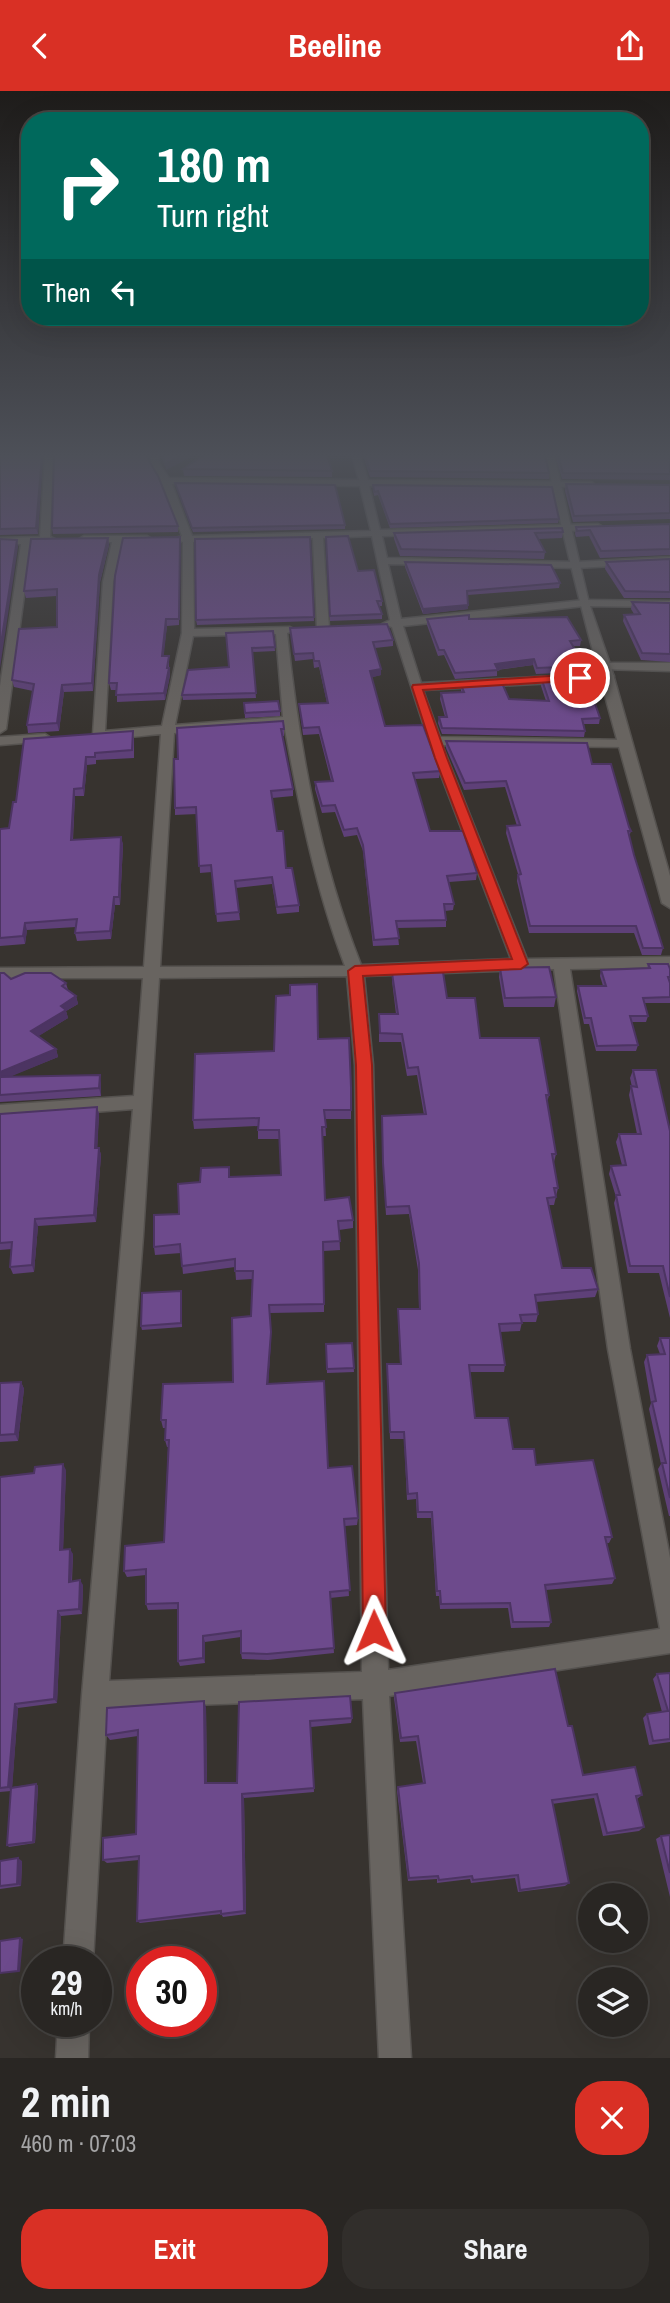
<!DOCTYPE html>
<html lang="en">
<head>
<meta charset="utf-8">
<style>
  :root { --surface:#292623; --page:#312e2b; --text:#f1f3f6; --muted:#a5a5a6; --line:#454341; --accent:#d93025 }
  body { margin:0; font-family:"Archivo Narrow",sans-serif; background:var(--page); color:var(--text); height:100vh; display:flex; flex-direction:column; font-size:26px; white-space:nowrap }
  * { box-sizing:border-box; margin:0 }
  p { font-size:23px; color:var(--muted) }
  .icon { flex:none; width:38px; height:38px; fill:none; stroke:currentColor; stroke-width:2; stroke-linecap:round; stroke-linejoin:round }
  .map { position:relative; height:1967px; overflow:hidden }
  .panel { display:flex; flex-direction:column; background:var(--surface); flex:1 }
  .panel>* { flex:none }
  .hud { position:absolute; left:21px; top:21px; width:628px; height:214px; border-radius:28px; box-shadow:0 7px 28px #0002,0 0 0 2px var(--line); background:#00695c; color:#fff; overflow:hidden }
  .controls { position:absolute; left:578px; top:1792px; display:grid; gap:14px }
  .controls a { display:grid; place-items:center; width:70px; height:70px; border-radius:50%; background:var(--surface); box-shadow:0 7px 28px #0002,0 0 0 2px var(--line); font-size:35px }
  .speed { position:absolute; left:21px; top:1855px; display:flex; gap:14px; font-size:35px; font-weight:700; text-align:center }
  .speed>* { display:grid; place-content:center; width:91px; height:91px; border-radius:50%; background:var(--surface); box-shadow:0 7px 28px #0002,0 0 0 2px var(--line); line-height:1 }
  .speed small { font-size:18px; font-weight:400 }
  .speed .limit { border:10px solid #d22; background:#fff; color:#111 }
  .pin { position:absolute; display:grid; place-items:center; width:60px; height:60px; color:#fff; margin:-30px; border:4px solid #fff; border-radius:50%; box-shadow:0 2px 7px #0007 }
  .me { position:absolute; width:77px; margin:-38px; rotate:359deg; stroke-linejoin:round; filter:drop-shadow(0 0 5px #0008) }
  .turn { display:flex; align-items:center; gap:24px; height:147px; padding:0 21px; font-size:32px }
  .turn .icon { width:91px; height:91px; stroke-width:2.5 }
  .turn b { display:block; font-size:49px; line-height:60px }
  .then { display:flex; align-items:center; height:66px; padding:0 21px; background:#0003; gap:14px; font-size:26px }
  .round { display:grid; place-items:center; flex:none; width:74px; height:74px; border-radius:28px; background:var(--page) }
  .head { display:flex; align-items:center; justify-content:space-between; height:119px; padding:0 21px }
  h1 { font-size:42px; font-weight:700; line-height:52px }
  .action { display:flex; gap:14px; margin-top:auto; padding:14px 21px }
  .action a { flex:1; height:80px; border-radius:28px; background:var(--accent); color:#fff; font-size:28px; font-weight:700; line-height:80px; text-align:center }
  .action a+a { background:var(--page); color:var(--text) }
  header { display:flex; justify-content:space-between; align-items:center; height:91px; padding:0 21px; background:var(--accent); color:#fff; font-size:32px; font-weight:700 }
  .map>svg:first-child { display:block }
</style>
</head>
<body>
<header><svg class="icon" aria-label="back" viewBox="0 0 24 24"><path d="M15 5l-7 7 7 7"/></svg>Beeline<svg class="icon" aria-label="share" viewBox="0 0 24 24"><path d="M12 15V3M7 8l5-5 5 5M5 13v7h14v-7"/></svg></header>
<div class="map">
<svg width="670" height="1967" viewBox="0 0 670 1967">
  <rect width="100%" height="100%" fill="#37332f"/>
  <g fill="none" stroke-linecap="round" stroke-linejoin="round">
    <g stroke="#55524f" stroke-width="3">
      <path id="minor" d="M45 364H53L50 446 57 449 52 452H31L6 638 0 642V595L21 453H0V447L40 446Z
        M150 364H158L159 373 169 387 359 389 352 364H360L368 389 590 391 593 392V396L369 395 380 439 598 433 603 436 598 439 382 445 387 467 576 471 670 466V472L576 477 388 473 401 528 584 509 670 510V516L584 515 403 535 421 592 612 582 614 585 608 589 423 599 440 646 629 649 630 652 624 656 442 654 527 868 670 866V876L570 878 630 1258 670 1467V1562L389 1605 411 1967H379L363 1608 107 1617 93 1871H63L82 1604 133 1018 0 1028V1014L134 1005 143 887H0V877L144 876 161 643C145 644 104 651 93 643L103 491 112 451H84L79 448 84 445H147L152 448 147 451H122L113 491 105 640 162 635 182 542 183 451 173 448 182 445 161 390 151 373ZM172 393 360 395 371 440 192 445ZM372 445 390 529 382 533 392 536 433 663 511 868 361 874C319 768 299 655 287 542L296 539 290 536 194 538 193 451 313 447 317 537 323 540 329 537 323 447ZM276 543 283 626 175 634 193 545ZM284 633C299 715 315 797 345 875L160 876 174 642ZM554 878 608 1258 660 1538 388 1579 373 974 364 885ZM347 885 355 974 362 1581 109 1590 143 1145 159 887Z
        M605 572H670V580L601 578 599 576Z
        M45 643 51 647 49 650 0 654V646Z
        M58 1930H89L88 1967H56Z"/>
    </g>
    <g stroke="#55524f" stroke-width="3">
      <path id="tertiary" d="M546 364H554L589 512 611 576 670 785V817L662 812C622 663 577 515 546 364Z"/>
    </g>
    <use href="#minor" fill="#686460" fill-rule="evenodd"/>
    <use href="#tertiary" fill="#686460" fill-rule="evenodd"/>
  </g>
  <path fill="#5e4078" d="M0 364H43L38 443 0 444Z
    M363 364H545L549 382V388L370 386Z
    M555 364H670V389L562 388Z
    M148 368 178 435V441L53 443 52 437Z
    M183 378 332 380V386L184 385Z
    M175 392 345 434V438L193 441 176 396Z
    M566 393 670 394V428L573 431 565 400Z
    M373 394 559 428 558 432 390 437 378 404 374 405Z
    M670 433V464L600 467 589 445 576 446 575 443 576 436Z
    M563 441 562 447 538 448 545 461 544 468 400 465 394 448V442Z
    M180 446 179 534 167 535 163 565H169V577L170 584 165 609 117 611V599H111L109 592Z
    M310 446 314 530 197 534 196 529Z
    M326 446 358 480 382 510V515H379L382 523V528L330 530Z
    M108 447 109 454 100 491 93 600 64 601 59 640 28 642 27 634 33 600 14 596 12 589 57 536V505L26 507 24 500Z
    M670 468V507H624L605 478 606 471Z
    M405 471 560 492 559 497 468 504V518L423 523 405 476Z
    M632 511 670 512V571L641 569 623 530 624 524 634 523 631 518Z
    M427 528H469L581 549 580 555H573L585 575 584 581 536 583 533 574 497 579V585L455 588 444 564 438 565 427 534Z
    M290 537 393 549V555L375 557 381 578V584L372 586 385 635 440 680 439 687 415 688 430 740 477 782 476 789 449 791 454 813 453 819 445 820 446 829V836L397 837 399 854 373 855 363 760 357 744 344 746 335 721 322 722 315 698V691L331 690 319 643 303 644 299 613 327 612 319 576 314 577 313 568 295 570Z
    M273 540 275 560 252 561 256 607 183 609 182 604 229 576Z
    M542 589 600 627 599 633H584L585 640 584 646 442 643 438 632 439 626H445L440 608 441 602 461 601V594L509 608 546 610 541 595Z
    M244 612 280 620V625L245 627Z
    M177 637 284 638V645H282L293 698V705L272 707 277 740 286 777 299 814V821L277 823 272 793 236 797 240 829 217 831 212 781 200 782 197 723 175 724V717L178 668Z
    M134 647V667L96 669V673L87 674 84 705H75L73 749 121 746 123 754 120 814H115L111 848 77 850 75 842 76 836 27 839 25 853 0 855V738L9 737 16 711 24 648Z
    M446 650 592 673 631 740 629 746 634 764 663 857 661 864H642L634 842H529L517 790 518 783 506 742 507 735H517L505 696 464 699 446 657Z
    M648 873 670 878V912H644L648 925 646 931H632L638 954 636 960H596L589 933H584L577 900 578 895H603L600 885 601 879 647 877Z
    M500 877 556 906 554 916H504L499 886Z
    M0 882 11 888 66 892 68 899 76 905 78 913 66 920 68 927 38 945 56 958 58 966 8 986 101 992V1005L0 1011Z
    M392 882 447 907 480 947 549 1004 547 1012 556 1063 554 1071H553L558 1097 554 1114H549L562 1177 598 1198 595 1206 536 1211 538 1223 536 1231H522L520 1240 500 1241 505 1274 504 1281H470L475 1327 513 1358 536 1374 612 1446 609 1452H607L615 1487 612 1493 546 1499 551 1531 549 1536 511 1537 508 1517 440 1518 439 1505H436L431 1427H417L416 1408 407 1409 404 1348H390L387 1280V1273H400L398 1218H419L418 1179 409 1123 386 1124 383 1080 382 1025 424 1024 417 984 407 985 401 951H379V923H396L392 890Z
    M318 948 351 996V1028H325L326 1045H322L325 1109 353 1129V1137L339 1139 340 1159 324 1160V1221L270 1222 271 1249 268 1293 328 1377 358 1427 357 1434 345 1435 349 1505 330 1507 334 1562 268 1569 242 1568 241 1562V1546L205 1551V1572L180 1575 178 1570V1518L148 1519 146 1513V1484L127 1486 124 1480 164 1451 168 1356H167L165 1349 166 1337H163L161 1329 233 1291 251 1225 252 1188 236 1189 235 1176 183 1183 181 1162 155 1164 154 1156 179 1123 200 1091 230 1086 281 1084 280 1048H258V1035L194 1038 193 1029 274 960Z
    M633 979 670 1040V1227L659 1182H628L614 1112 616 1106 609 1083 611 1075 622 1074 616 1051 619 1043H637L629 1004 631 995 632 996 630 987Z
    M97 1016 99 1023 97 1057H99L101 1064 96 1131 38 1135 34 1181 13 1183 10 1176 12 1158 0 1159V1023Z
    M181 1200 182 1236 142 1239 141 1235Z
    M660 1247H670V1425H669L658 1378 661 1373 649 1318 651 1312 644 1271 647 1264 660 1263 657 1255Z
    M352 1252 354 1281 327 1282 326 1253Z
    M21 1291 24 1298 18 1350 0 1351V1292Z
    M66 1379 63 1458 73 1463 72 1490 83 1494 82 1523 61 1525 57 1612 18 1617 12 1696 36 1693 38 1695 35 1752 9 1756 7 1754 11 1700 0 1701V1386Z
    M670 1582V1651L649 1654 643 1627 647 1623 662 1621 653 1588 657 1583Z
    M395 1602 568 1635 583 1684 642 1704 637 1708 644 1736 639 1740 603 1745 594 1707 552 1713 569 1792 565 1795 518 1801 515 1787 471 1792 470 1788 437 1792V1788L408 1790 397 1700 398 1696 423 1692 416 1650 400 1651 394 1607Z
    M239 1611 352 1627 351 1632 311 1636 314 1701 244 1707 246 1823 223 1826 221 1823 140 1832 137 1830 139 1769 107 1772 103 1769 136 1743 138 1645 110 1649 106 1644 206 1616 207 1692H237Z
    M670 1744V1806L656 1748 661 1745Z
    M0 1770H22L21 1795 0 1798Z"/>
  <path fill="#4c3462" d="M42 364H43L38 443 36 437Z
    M182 364H195L166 379 165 373Z
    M108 447 109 454 100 491 93 600 92 592 99 484Z
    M17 449 18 456 0 577V559Z
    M468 514V518L423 523V518Z
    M166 528 167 535 163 572 162 565Z
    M534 568 533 574 495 579V573Z
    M169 577 170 584 165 609 164 602Z
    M381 578V584L370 587V580Z
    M62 594 64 601 59 640 57 632Z
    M86 666 87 674 84 705 83 697Z
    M74 698 75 705 72 756 71 749Z
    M121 746 123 754 120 814 119 806Z
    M114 806 115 814 111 848 110 840Z
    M25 832 27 839 25 853 23 845Z
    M76 905 78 913 66 920 68 927 34 948 31 940 61 915Z
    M56 958 58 966 0 990V981Z
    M100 984 101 992V1005L99 997Z
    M97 1016 99 1023 97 1065 95 1057Z
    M99 1057 101 1064 96 1131 94 1124Z
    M35 1128 38 1135 34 1181 32 1174Z
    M269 1214 271 1249 268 1300 267 1293Z
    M21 1291 24 1298 18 1350 15 1343Z
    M63 1373 66 1379 63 1464 60 1459Z
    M70 1458 73 1463 71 1496 69 1491Z
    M80 1489 83 1494 82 1523 79 1518Z
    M58 1520 61 1525 57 1612 54 1608Z
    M203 1545 205 1551V1572L203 1567Z
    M204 1610 206 1616 207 1697 205 1692Z
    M15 1613 18 1617 12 1700 8 1696Z
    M36 1693 38 1695 35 1752 33 1751Z
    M242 1703 244 1707 246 1823 244 1820Z
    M18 1767 22 1770 21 1795 17 1793Z
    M20 1847 23 1848 20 1881 18 1880Z"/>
  <path fill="#6d4a8c" stroke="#4c3462" stroke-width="2" d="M0 364H42L36 437 0 438Z
    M54 364H147L148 368 158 385 178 435 52 437Z
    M162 364H182L165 373Z
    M203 364H327L332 380 183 378Z
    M365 364H545L549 382 370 380Z
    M558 364H670V383L563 382Z
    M175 392 335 394 345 434 192 437Z
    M566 393 670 394V422L574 425Z
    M373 394 552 396 559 428 390 433 378 400 374 401Z
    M670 433V458L601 460 590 439 577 440 576 436Z
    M562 437 563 441 535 442 545 461 401 458 394 442Z
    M348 445 358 480 374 479 382 510H377L382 523 330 525 326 446Z
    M180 446 179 528H166L162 565H169L167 577H169L164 602 116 604 117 592H109L115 485 123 447Z
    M310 446 314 526 196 529 195 448Z
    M108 447 99 484 92 592 62 594 57 632 27 634 34 593 12 589 19 538 57 536V498L24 500 31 448Z
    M0 448 17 449 0 559Z
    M670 468V501L625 500 606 471Z
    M405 471 551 474 560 492 467 500 468 514 423 518Z
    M632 511 670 512V563L642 562 624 524 640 523Z
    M469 524V528L567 526 581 549 570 550 585 575 537 577 534 568 495 573 498 579 455 582 444 559H439L427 528Z
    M387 533 393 549 373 551 381 578 370 580 385 635 423 634 440 680 413 682 430 740H463L477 782 447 785 454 813H444L446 829 396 830 399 847 374 849 363 754 357 737 344 739 335 714 322 715 315 691 333 690 319 636 303 637 299 613 328 612 319 570H314L313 562 294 563 290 537Z
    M273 540 275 556 252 557 256 602 182 604 188 579 229 576 226 542Z
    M586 587 600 627 582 628 585 640 442 637 439 626H447L441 602 464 601 461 594 502 592 509 608 549 610 542 589Z
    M278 610 280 620 245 622 244 612Z
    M283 630 284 638H281L293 698 271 700 277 740H283L286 777H292L299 814 277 816 272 786 235 790 239 821 216 823 211 774 199 775 196 716 175 717 174 668H178L177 637Z
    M133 640 132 659 95 662V666H86L83 697 74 698 71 749 121 746 119 806H114L110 840 75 842 77 828 25 832 23 845 0 847V738L9 737 13 711H16L24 648Z
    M446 650 587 652 592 673H611L629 736 631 740H628L634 764 663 857H643L636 835H530L518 784 521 783 507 735 520 734 506 690 465 692Z
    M648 873H668L670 878V886H668L670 892V906L643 907 648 925H630L638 954 597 955 591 927H585L578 895H606L601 879 650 877Z
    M549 876 556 906 505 907 500 877Z
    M443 881 447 907H475L480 947H539L549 1004H546L556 1063H552L558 1097H554L556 1106 547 1107 562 1177H591L598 1198 535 1204 538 1223 520 1224 522 1232 499 1233 505 1274H469L475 1327H508L513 1358H534L536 1374 593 1369 612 1446H605L615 1487 545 1494 551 1531H513L510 1512 441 1513 440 1500H437L432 1421H418L417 1402 408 1403 404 1341H390L387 1273H401L398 1218H420L419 1172 409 1115 386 1116 383 1072 382 1025 426 1023 418 976 408 977 402 943 380 942 379 923H398L392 882Z
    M0 882H4L11 888 25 882H51L66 892 62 895 76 905 61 915 66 919 31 940 56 958 0 981Z
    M317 893 318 948 349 947 351 996V1019H324L326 1036H322L325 1109 349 1106 353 1129 338 1130 340 1150 323 1151 324 1213 269 1214 271 1241 267 1293 324 1290 328 1377 352 1375 358 1427 344 1428 350 1499 330 1501 334 1557 267 1563 241 1562V1540L203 1545V1567L178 1570V1512L146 1513V1478L124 1480 125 1455 164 1451 169 1349H165L166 1329H161L163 1293 233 1291 232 1227 251 1225 253 1180H235V1168L182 1175 180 1153 154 1156V1124L179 1123 178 1093 200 1091 201 1077 229 1076V1086L281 1084 279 1039H258L259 1027 193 1029 195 963 274 960 276 905 290 904V894Z
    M633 979H656L670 1040V1206L663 1175H630L616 1104H620L611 1075 626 1074 619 1043H641L631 995 637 996Z
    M100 984 99 997 0 1004V986Z
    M97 1016 95 1057H99L94 1124 35 1128 32 1174 10 1176 12 1151 0 1152V1023Z
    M181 1200V1232L141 1235 142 1202Z
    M660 1247H670V1407L662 1372H666L652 1311 656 1310 647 1264 665 1263Z
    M352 1252 354 1277 327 1278 326 1253Z
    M21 1291 15 1343 0 1344V1292Z
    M63 1373 60 1459 70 1458 69 1491 80 1489 79 1518 58 1520 54 1608 15 1613 8 1696 0 1697V1386L34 1382 35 1376Z
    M555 1578 568 1635H572L583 1684 635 1676 642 1704 636 1705 644 1736 607 1742 597 1703 552 1709 569 1792 520 1799 518 1784 473 1789 472 1785 439 1789 438 1785 409 1787 398 1696 425 1692 418 1645 401 1647 395 1602Z
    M670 1582V1648L653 1650 647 1623 668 1620 657 1583Z
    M350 1605 352 1627 310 1630 314 1697 242 1703 244 1820 221 1823V1820L137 1830 139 1765 103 1769V1747L136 1743 138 1639 106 1644 107 1617 204 1610 205 1692H237L239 1611Z
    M36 1693 33 1751 7 1754 11 1697Z
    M670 1744V1782L661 1745Z
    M18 1767 17 1793 0 1795V1770Z
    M20 1847 18 1880 0 1882V1850Z"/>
  <linearGradient id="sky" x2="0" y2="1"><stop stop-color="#1e1c1a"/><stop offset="0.57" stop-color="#4d5058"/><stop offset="1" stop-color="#4d5058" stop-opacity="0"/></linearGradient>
  <rect width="670" height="639" fill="url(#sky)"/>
  <path fill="#d93025" stroke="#8d1f18" stroke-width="2" d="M580 583 584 584V589L423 599 447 667 528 873 521 878 363 885 372 974 386 1540 383 1548 374 1552 366 1548 363 1540 356 974 348 880 355 875 512 868 435 667 412 596 413 594Z"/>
</svg>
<div class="controls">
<a><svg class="icon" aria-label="search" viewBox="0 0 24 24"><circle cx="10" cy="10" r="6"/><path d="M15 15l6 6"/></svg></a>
<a><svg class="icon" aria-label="layers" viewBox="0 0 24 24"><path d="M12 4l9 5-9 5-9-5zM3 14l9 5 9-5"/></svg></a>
</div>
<div class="speed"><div>29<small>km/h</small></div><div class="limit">30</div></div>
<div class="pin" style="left:580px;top:587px;background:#d93025"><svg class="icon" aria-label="arrive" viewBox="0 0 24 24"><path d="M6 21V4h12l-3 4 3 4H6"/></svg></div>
<svg class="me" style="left:374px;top:1540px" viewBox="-20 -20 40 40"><path d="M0-17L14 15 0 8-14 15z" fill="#d93025" stroke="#fff" stroke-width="4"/></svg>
<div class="hud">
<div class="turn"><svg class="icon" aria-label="right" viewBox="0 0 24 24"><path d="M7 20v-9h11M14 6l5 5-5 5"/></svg><div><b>180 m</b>Turn right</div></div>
<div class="then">Then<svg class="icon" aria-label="left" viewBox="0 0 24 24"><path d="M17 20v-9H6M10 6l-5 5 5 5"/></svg></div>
</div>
</div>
<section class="panel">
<div class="head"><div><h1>2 min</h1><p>460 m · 07:03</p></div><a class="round" style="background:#d93025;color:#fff"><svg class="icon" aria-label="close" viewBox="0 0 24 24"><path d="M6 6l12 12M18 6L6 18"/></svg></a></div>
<div class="action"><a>Exit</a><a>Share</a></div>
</section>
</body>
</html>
